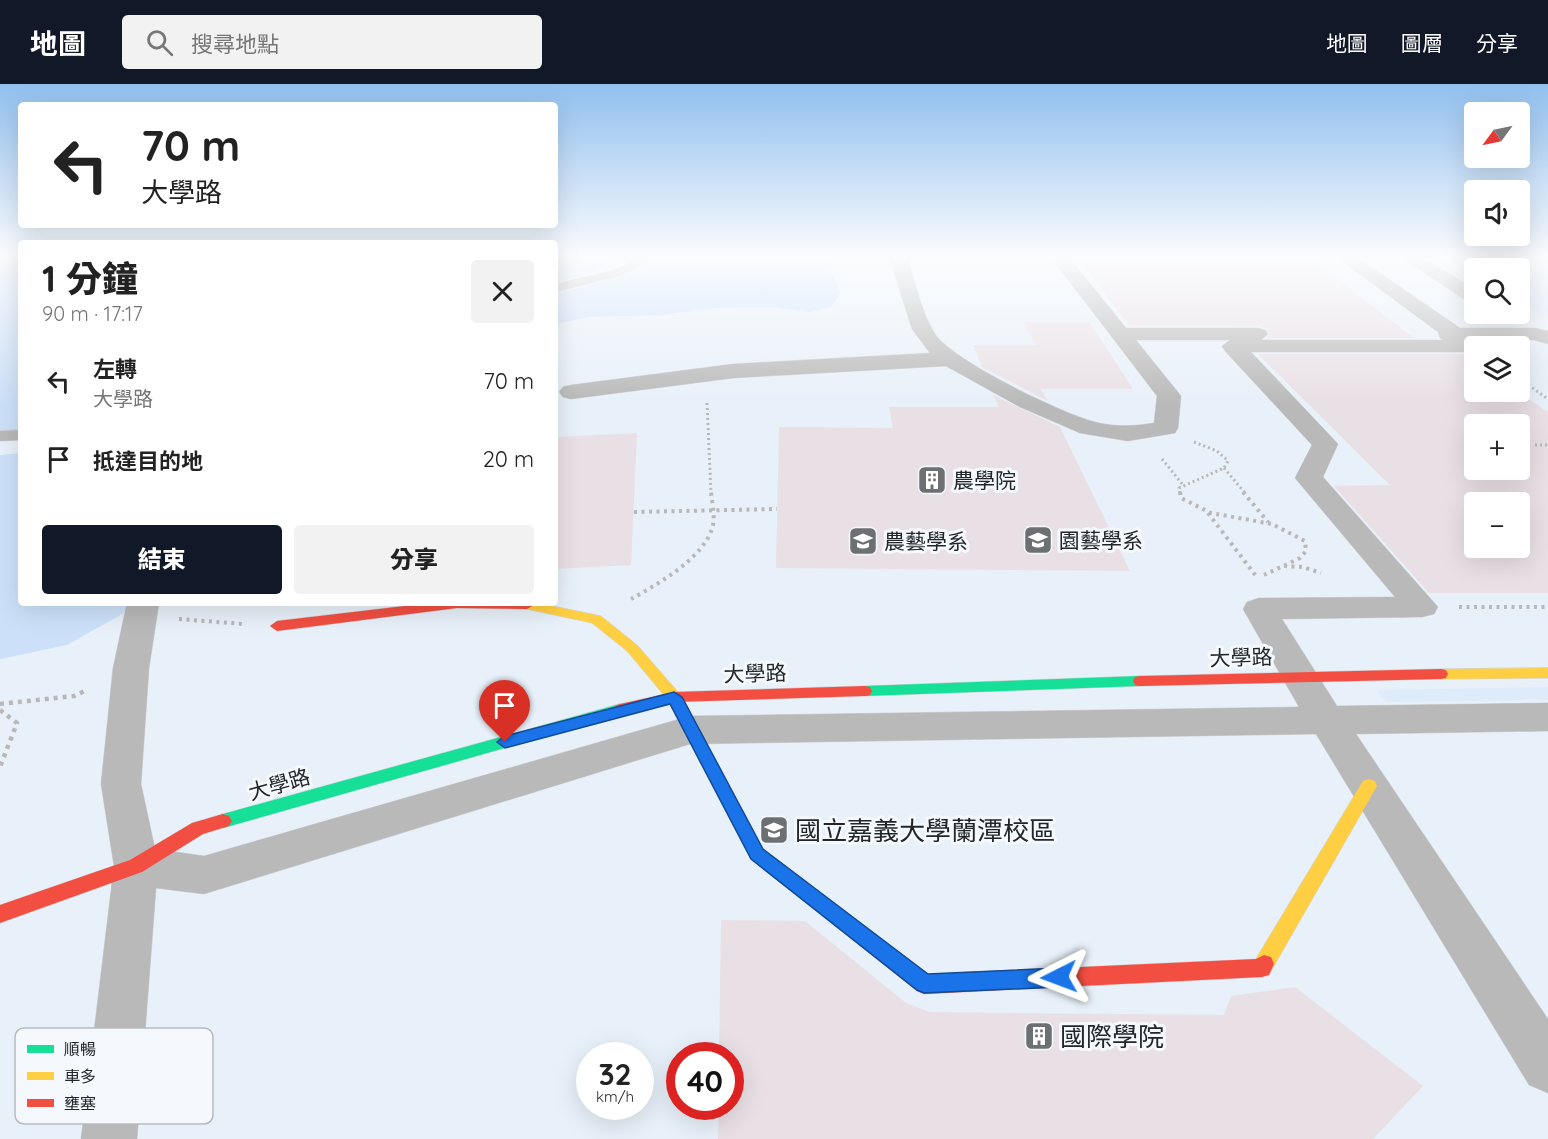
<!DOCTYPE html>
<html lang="zh-TW">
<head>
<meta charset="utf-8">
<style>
  :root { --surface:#fff; --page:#f2f2f2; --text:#222; --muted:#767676; --accent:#111827 }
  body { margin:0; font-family:Quicksand,"Noto Sans TC",sans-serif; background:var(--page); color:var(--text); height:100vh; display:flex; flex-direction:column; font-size:22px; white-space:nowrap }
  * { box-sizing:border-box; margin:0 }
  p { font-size:20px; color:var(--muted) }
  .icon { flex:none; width:33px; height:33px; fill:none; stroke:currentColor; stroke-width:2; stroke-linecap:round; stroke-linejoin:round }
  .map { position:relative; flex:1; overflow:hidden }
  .panel { position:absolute; left:18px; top:156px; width:540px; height:366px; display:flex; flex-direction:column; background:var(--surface); border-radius:6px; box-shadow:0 6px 24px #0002 }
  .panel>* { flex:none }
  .guide { position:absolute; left:18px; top:18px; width:540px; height:126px; border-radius:6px; box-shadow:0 6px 24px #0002; background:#fff; color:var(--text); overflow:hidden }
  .needle { width:39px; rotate:237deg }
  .fabs { position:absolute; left:1464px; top:18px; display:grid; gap:12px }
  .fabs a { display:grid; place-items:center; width:66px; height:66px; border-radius:6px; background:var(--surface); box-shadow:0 6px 24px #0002; font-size:30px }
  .speed { position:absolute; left:576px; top:958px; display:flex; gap:12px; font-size:30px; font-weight:700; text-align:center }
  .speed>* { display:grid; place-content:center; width:78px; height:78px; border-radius:50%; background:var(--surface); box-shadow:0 6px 24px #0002; line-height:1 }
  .speed small { font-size:15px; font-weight:400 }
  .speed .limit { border:9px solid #d22; background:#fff; color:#111 }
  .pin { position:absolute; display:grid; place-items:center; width:51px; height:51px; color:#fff; margin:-62px -26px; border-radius:50% 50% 50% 0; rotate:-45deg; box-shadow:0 0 6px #0007 }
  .pin .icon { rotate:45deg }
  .me { position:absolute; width:66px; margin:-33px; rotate:267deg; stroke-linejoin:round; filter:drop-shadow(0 0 4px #0008) }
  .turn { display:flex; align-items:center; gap:21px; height:126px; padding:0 24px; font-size:27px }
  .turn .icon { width:78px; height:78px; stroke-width:2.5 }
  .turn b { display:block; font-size:42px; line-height:51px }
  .round { display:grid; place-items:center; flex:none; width:63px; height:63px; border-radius:6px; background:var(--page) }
  .summary { display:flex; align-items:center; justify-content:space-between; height:102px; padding:0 24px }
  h1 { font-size:36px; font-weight:800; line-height:45px }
  .action { display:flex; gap:12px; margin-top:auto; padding:12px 24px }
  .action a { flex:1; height:69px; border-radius:6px; background:var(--accent); color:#fff; font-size:24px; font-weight:800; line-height:69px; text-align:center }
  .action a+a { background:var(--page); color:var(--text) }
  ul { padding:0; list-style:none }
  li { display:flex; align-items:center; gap:18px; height:78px; padding:0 24px }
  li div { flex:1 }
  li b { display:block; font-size:22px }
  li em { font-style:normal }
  header { display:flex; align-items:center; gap:36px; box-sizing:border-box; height:84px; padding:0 30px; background:var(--accent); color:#fff }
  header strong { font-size:28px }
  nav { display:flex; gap:33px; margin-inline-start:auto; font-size:21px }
  .search { width:420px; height:54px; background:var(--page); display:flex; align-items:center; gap:15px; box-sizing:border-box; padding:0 21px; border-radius:6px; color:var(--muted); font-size:22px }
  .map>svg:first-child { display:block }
</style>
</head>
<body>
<header>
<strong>地圖</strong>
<div class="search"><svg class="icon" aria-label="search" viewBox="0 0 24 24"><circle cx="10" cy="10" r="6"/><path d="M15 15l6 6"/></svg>搜尋地點</div>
<nav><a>地圖</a><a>圖層</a><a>分享</a></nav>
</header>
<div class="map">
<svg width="1548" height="1055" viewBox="0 0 1548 1055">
  <rect width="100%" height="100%" fill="#f7f9fc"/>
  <path fill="#e8f0f9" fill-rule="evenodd" d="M1548 172V1055H0V326L21 325V519H555V173ZM1474 184H1520V230H1474ZM1474 262H1520V308H1474ZM1474 340H1520V386H1474ZM1474 418H1520V464H1474ZM590 972H640V1023H590ZM680 972H730V1023H680Z"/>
  <path fill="#deebfb" d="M1454 178 1548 179V232H1542L1520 218V184H1474V191Z
    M1548 603V616L1386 618 1376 606Z"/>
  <path fill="#cce1f9" d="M0 172H21V352L0 354Z
    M555 172H626L594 187 555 199Z
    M653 172H836L830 187 841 209 831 223 810 228 770 223 714 224 661 231 590 233 555 240V210L608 195Z
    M21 369V519H142L67 561 0 575V371Z"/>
  <path fill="#e9e0e5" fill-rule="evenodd" d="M1076 172H1307L1414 254H1267L1270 250 1267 245 1258 242 1129 241Z
    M1023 238H1089L1133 305H1041L1048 317 982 283 973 261H1036Z
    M1258 270H1474V308H1518L1548 328V509H1429L1334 402 1390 401ZM1474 340H1520V386H1474ZM1474 418H1520V464H1474Z
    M993 311 1060 343 1130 487 776 484 779 343 893 344 889 323H999Z
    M637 349 631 481 555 485V353Z
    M721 836 805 837 906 919 930 928 1224 931 1231 912 1295 903 1423 1002 1373 1055H718L719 1023H730V972H719Z"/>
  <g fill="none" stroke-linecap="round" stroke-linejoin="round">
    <g stroke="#d2d3d5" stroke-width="1">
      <path id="lane" d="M644 172H659L619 192 555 208V200L611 187Z
        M21 346V356L0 357V347Z"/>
    </g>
    <g stroke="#d2d3d5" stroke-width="1">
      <path id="street" d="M889 172H907C915 197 921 227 935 250 953 277 1066 332 1099 339 1117 343 1136 342 1154 339L1157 312 1050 172H1068L1126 244H1258L1265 246 1268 250 1261 256H1444L1440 254 1438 248 1335 172H1355L1460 244H1535L1548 247V260L1534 256H1478L1483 262H1474L1472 268H1251L1338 360 1323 393 1438 523 1434 530 1422 533 1282 535 1337 622 1548 619V647L1356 650 1548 935V1009L1529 1001 1316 650 690 660 204 810 156 804 137 1055H81L114 782 101 700 113 584 127 519H159L149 584 141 700 155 765 204 772 690 632 1299 623 1243 525 1247 518 1259 514 1395 513 1295 394 1312 361 1225 267 1222 262 1230 256H1136L1181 312 1178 344 1175 349 1128 357 1080 349 1020 323 946 282 733 294 571 315 563 313 559 308 563 303 571 301 733 280 930 269 912 245Z
        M1399 172H1420L1474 205V219L1467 217Z"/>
    </g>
    <g stroke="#d2d3d5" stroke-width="1">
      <path id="fast" d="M1140 592 1145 593 1147 597 1145 601 1140 602 865 612 860 611 858 607 860 603 865 602Z
        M620 620 625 622 628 626 625 630 223 744 217 742 214 737 217 732 223 730Z"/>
    </g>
    <g stroke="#d2d3d5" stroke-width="1">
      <path id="slow" d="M522 519H538L601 532 637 561 679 609 763 765 867 844 870 850 867 856 860 859 853 856 751 775 668 616 627 567 592 539 522 524Z
        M1548 584V594L1441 595 1436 594 1434 590 1436 586 1441 585Z
        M1369 695 1375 697 1377 702 1271 887 1264 889 1257 887 1254 880 1257 873 1363 697Z"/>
    </g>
    <g stroke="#d2d3d5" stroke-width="1">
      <path id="jam" d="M430 519H532L534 521 527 525 457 524 277 547 270 542 277 537Z
        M1441 585 1446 586 1448 590 1446 594 1441 595 1140 602 1135 601 1133 597 1135 593 1140 592Z
        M865 602 870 603 872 607 870 611 865 612 674 618 620 632 615 630 612 626 615 622 620 620 674 608Z
        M223 730 229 732 232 737 229 742 203 750 142 788 0 839V821L130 776 192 739Z
        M860 841 867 844 927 890 1256 875 1264 871 1271 873 1274 880 1269 891 1262 893 924 910 917 907 853 856 850 850 853 844Z"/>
    </g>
    <path stroke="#b8b8b9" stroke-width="3" stroke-dasharray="2 3" stroke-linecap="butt" d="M1520 295 1548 315
      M707 319 711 409
      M1535 361H1548
      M1162 375 1183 401
      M1224 384 1245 409
      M1180 409 1179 404 1224 384 1228 377 1217 367 1194 358"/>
    <path stroke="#b8b8b9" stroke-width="4" stroke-dasharray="3 4.5" stroke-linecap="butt" d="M1180 408 1181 414 1211 429 1272 440 1305 457 1306 467 1300 474 1264 491
      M1243 408 1268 438
      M634 428 777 425
      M1208 429 1256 492
      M1284 482 1303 483 1321 489
      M631 515C658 500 706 473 713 441 715 431 712 418 711 408
      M1459 523H1548
      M179 535 243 540"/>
    <path stroke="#b8b8b9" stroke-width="4.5" stroke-dasharray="4 5" stroke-linecap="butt" d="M0 620 74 612 87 606
      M0 626 17 639 0 683"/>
    <use href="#lane" fill="#bab9b9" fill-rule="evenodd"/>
    <use href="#street" fill="#bab9b9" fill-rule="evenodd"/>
    <use href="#fast" fill="#16e098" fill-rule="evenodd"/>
    <use href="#slow" fill="#ffcf43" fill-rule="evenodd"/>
    <use href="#jam" fill="#f24e42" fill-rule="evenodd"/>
  </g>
  <linearGradient id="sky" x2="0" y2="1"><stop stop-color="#91bfee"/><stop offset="0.54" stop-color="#fbfcfe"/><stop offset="1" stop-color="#fbfcfe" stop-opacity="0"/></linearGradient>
  <rect width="1548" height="320" fill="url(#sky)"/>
  <path fill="#1a73e8" stroke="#114b97" stroke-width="1.5" d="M674 608 682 613 763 765 928 890 1059 884 1067 887 1070 893 1067 900 1059 903 924 909 917 906 751 775 670 620 505 664 497 658 505 652Z"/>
  <defs>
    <g id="building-square" transform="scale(1.5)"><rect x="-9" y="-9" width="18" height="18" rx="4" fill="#6d7072" stroke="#f5f9fe"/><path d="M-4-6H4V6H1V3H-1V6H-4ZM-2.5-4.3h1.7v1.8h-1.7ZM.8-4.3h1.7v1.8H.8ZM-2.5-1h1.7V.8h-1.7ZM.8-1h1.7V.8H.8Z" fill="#fff"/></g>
    <g id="university-square" transform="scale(1.5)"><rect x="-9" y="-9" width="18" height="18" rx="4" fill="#6d7072" stroke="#f5f9fe"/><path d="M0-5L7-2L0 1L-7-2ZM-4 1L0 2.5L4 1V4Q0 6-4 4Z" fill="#fff"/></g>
  </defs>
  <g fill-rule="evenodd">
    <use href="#building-square" x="932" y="396"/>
    <use href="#university-square" x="1038" y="456"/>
    <use href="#university-square" x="863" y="457"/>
    <use href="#university-square" x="774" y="746"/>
    <use href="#building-square" x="1039" y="952"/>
  </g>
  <g text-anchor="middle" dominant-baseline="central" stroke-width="6" stroke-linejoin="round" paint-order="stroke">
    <g font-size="21" fill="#232628" stroke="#f5f9fe" text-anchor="start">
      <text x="953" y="396">農學院</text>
      <text x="1059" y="456">園藝學系</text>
      <text x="884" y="457">農藝學系</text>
    </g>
    <g font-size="21" fill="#232628" stroke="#f5f9fe">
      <text transform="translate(1241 573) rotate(-2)">大學路</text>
      <text transform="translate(755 589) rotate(-2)">大學路</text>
      <text transform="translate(279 700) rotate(-16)">大學路</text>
    </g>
    <g font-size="26" fill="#232628" stroke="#f5f9fe" text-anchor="start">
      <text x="795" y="746">國立嘉義大學蘭潭校區</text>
      <text x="1060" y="952">國際學院</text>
    </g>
  </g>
  <rect x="15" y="944" width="198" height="96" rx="9" fill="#f5f9fe" stroke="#b6babe" stroke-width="1.5"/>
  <rect x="27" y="961" width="27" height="8" fill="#16e098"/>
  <rect x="27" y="988" width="27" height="8" fill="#ffcf43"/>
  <rect x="27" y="1015" width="27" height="8" fill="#f24e42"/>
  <g font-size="16" fill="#232628">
    <text x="64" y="971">順暢</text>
    <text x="64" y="998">車多</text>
    <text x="64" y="1025">壅塞</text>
  </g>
</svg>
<div class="fabs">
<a><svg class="needle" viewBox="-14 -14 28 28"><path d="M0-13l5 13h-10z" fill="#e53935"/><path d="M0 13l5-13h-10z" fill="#767676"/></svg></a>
<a><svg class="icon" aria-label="sound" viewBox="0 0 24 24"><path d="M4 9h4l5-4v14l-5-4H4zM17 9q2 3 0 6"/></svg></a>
<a><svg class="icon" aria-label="search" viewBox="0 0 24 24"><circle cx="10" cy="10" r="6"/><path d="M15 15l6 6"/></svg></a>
<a><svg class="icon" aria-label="layers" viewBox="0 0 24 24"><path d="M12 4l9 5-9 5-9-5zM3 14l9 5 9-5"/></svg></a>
<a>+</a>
<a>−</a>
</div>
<div class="speed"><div>32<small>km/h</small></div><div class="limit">40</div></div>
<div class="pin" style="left:505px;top:658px;background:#d93025"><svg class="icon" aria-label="arrive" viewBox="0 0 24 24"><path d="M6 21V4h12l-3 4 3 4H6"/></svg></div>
<svg class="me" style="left:1059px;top:893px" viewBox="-20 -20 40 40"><path d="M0-17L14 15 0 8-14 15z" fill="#1a73e8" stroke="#fff" stroke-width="4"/></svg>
<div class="guide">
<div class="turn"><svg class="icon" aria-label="left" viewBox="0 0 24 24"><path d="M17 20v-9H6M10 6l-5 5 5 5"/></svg><div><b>70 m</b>大學路</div></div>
</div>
<section class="panel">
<div class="summary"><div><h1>1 分鐘</h1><p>90 m · 17:17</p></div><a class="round"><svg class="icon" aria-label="close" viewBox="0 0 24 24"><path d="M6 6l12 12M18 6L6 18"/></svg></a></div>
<ul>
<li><svg class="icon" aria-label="left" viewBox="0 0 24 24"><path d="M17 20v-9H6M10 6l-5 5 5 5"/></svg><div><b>左轉</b><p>大學路</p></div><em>70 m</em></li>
<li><svg class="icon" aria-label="arrive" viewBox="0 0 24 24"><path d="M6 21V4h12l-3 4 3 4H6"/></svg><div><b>抵達目的地</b></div><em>20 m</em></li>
</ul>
<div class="action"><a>結束</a><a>分享</a></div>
</section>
</div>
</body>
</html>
